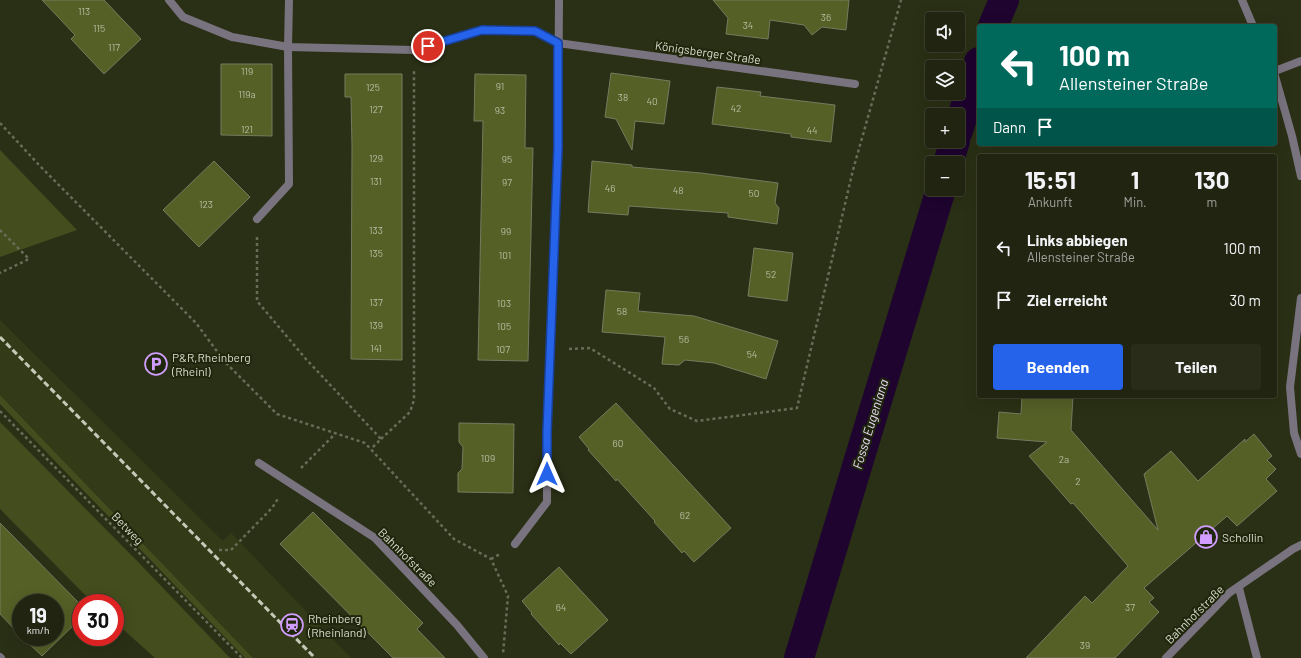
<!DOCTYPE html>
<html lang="de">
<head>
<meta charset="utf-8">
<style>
  :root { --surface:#202410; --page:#282c19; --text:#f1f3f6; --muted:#a2a49f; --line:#3d4130; --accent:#2563eb }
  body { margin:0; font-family:Barlow,sans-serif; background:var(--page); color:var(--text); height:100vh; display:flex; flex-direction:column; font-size:15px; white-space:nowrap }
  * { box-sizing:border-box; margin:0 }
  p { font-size:13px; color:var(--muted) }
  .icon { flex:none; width:22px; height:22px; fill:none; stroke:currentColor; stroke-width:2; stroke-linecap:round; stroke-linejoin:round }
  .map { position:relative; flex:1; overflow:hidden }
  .sheet { position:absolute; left:977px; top:154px; width:300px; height:244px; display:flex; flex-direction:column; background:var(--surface); border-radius:4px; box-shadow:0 4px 16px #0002,0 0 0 1px var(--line) }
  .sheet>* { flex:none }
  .hud { position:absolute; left:977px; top:24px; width:300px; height:122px; border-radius:4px; box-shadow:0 4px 16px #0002,0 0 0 1px var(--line); background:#00695c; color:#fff; overflow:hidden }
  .tools { position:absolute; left:925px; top:12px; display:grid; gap:8px }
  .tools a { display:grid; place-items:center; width:40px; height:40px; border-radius:4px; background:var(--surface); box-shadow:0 4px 16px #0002,0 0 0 1px var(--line); font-size:20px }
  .speed { position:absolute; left:12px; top:594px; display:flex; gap:8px; font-size:20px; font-weight:700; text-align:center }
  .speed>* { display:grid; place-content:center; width:52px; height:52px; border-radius:50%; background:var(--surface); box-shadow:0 4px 16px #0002,0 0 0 1px var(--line); line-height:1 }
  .speed small { font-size:10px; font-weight:400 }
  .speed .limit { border:6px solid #d22; background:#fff; color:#111 }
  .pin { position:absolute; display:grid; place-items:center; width:34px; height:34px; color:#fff; margin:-17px; border:2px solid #fff; border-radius:50%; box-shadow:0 1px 4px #0007 }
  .me { position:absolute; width:44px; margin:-22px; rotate:0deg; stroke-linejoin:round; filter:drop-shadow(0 0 3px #0008) }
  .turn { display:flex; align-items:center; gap:14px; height:84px; padding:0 16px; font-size:18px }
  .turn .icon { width:52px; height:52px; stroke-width:2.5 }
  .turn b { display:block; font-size:28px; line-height:34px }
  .then { display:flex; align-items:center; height:38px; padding:0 16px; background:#0003; gap:8px; font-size:15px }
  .eta { display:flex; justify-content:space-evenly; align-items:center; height:68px; text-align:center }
  .eta b { font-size:24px; font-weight:700; line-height:28px }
  .primary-button { display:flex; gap:8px; margin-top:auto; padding:8px 16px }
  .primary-button a { flex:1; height:46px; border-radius:4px; background:var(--accent); color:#fff; font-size:16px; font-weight:700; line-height:46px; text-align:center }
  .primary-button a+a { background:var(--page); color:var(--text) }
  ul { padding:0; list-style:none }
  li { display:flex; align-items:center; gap:12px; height:52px; padding:0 16px }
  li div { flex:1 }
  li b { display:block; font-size:15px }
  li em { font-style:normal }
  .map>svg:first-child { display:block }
</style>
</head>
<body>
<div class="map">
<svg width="1301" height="658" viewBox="0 0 1301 658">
  <rect width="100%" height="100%" fill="#2a3015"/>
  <path fill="#333a18" d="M0 320 223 541 231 533 351 658H253L0 395Z"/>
  <path fill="#434d1d" d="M0 150 77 230 0 257Z
    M0 395 253 658H245L0 404Z
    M0 422 141 565 230 658H155L115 622V603H93L0 509Z"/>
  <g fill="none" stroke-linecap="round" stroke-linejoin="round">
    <path stroke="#1e042f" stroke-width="30" d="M993 26 1004 0
      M958 131 979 62
      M948 163 955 141
      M799 658 941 189"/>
  </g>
  <path fill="#546026" stroke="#747c5f" d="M42 0H104L141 39 104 74 71 39 75 35Z
    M713 0H849L846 30 822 27 812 35 804 25 770 20 768 39 726 34 728 18Z
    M221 64H272V136L221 135Z
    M611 73 670 81 664 124 635 121 632 150 616 119 605 117Z
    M345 74H402V360L351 359 352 146 351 97H345Z
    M475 74 526 75 525 148H533L528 361 478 360 483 121H474Z
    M717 87 761 92 760 96 835 105 831 142 791 137V134L712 124Z
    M214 161 250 197 199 247 163 210Z
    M592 161 632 165V167L701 173 778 183 775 203 779 208 777 224 728 217V213L629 206 628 215 588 212Z
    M754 248 793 253 787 301 748 296Z
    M606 290 640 293 638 311 694 316 778 341 766 379 714 363 685 360 679 365 662 364 665 337 602 332Z
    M1022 396H1073L1071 430 1158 530 1144 474 1171 451 1198 481 1245 439V442L1254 434 1272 456 1267 460 1276 469 1266 479 1277 491 1237 526 1227 516 1144 588 1154 598 1149 602 1159 612 1115 658H1026L1085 596 1092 603 1128 566 1073 503 1071 504 1029 456 1047 442 997 438 999 412 1021 414Z
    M616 403 731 528 694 562 684 551 682 553 654 522 655 521 617 479 616 481 588 450 589 449 579 437Z
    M459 423 514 424 513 493 458 492V473L462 469 463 447 459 442Z
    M313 512 423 623 417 629 445 658H393L280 544Z
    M0 523 81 605V618L42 656 22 637H55V603H21V636L0 614Z
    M559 567 608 620 571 654 560 643 559 645 531 614 532 613 522 601Z"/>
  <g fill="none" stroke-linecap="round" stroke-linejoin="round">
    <path stroke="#676d56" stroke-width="2.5" stroke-dasharray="3 3" stroke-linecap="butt" d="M0 123 40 166 196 323 225 362 277 414 365 443 454 539 491 559 508 596 503 654
      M0 230 29 259 0 273
      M257 237V301L305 358 381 439 371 449
      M569 349 590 348 654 388 670 409 697 421 797 408 853 170 901 0
      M0 411 242 658
      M381 439 410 412 414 400V69
      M301 468 336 433
      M219 550H231L272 508 279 497
      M491 559 500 554"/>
    <path stroke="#79737f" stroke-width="8" d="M257 219 289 184 288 47"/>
    <path stroke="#79737f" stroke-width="8" d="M169 0 183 17 232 37 288 47 414 50 483 30 535 31 558 43 855 84
      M288 47 289 0
      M1275 71 1301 61
      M259 463 375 538 457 625 484 658
      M515 544 547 502V432L558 148 559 0
      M1239 588 1257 658
      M0 657 1 658"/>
    <path stroke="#79737f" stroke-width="8" d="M1242 0 1253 26
      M1275 76 1292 136 1301 176
      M1301 298 1290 387 1294 433 1301 454
      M1166 658 1229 593 1293 549 1301 545"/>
    <path stroke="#c4cab8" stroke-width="3" stroke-dasharray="6 3" stroke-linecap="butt" d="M0 337 315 658"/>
  </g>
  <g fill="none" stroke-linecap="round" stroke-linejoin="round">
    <g stroke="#184099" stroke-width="10">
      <path id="route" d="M428 46 482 30 535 31 558 43V148L547 432V474"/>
    </g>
    <use href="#route" stroke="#2563eb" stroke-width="7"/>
  </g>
  <defs>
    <g id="parking-ring" transform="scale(1.15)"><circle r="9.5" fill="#20260c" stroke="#d19dfe" stroke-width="1.5"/><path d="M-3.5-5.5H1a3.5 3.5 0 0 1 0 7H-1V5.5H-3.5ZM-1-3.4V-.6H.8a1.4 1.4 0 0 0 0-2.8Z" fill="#d19dfe"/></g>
    <g id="shop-ring" transform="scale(1.15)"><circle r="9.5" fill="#20260c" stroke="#d19dfe" stroke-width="1.5"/><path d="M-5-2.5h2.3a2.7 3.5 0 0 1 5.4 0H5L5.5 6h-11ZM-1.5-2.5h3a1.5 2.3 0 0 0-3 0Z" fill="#d19dfe"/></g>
    <g id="station-ring" transform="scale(1.15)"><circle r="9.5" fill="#20260c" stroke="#d19dfe" stroke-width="1.5"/><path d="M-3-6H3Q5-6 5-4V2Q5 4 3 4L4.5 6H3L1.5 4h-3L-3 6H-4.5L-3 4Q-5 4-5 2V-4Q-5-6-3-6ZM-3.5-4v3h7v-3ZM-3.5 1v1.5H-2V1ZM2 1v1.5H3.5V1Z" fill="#d19dfe"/></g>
  </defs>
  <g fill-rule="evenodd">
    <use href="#parking-ring" x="156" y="364"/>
    <use href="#shop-ring" x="1206" y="537"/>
    <use href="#station-ring" x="292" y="625"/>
  </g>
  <g text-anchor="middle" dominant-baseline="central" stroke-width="4" stroke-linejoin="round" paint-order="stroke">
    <g font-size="10" fill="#b7bea3">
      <text x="84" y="11">113</text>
      <text x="826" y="17">36</text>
      <text x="748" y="25">34</text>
      <text x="99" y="28">115</text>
      <text x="114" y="47">117</text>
      <text x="247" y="71">119</text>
      <text x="500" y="86">91</text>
      <text x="373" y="87">125</text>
      <text x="247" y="94">119a</text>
      <text x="623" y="97">38</text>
      <text x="652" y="101">40</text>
      <text x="736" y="108">42</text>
      <text x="376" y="109">127</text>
      <text x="500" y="110">93</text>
      <text x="247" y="129">121</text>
      <text x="812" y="130">44</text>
      <text x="376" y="158">129</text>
      <text x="507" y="159">95</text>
      <text x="376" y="181">131</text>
      <text x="507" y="182">97</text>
      <text x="610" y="188">46</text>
      <text x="678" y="190">48</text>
      <text x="754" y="193">50</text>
      <text x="206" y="204">123</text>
      <text x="376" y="230">133</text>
      <text x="506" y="231">99</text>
      <text x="376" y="253">135</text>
      <text x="505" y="255">101</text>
      <text x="771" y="274">52</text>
      <text x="376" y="302">137</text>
      <text x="504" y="303">103</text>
      <text x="622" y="311">58</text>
      <text x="376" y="325">139</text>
      <text x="504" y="326">105</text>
      <text x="684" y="339">56</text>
      <text x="376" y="348">141</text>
      <text x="503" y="349">107</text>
      <text x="752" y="354">54</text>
      <text x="618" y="443">60</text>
      <text x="488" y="458">109</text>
      <text x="1064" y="459">2a</text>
      <text x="1078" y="481">2</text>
      <text x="685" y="515">62</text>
      <text x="561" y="607">64</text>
      <text x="1130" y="607">37</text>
      <text x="1085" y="645">39</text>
    </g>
    <g font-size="12" fill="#d8ddcd" stroke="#20260c">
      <text transform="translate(708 52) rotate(8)">Königsberger Straße</text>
      <text transform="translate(128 528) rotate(46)">Betweg</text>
      <text transform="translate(408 557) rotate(45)">Bahnhofstraße</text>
      <text transform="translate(1194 614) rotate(-45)">Bahnhofstraße</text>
    </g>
    <g font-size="12" fill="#d8ddcd" stroke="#20260c" text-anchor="start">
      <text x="172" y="357">P&amp;R,Rheinberg<tspan x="172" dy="14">(Rheinl)</tspan></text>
      <text x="1222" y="537">Schollin</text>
      <text x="308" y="618">Rheinberg<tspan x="308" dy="14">(Rheinland)</tspan></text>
    </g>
    <g font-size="13" font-style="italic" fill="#eadafa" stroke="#20260c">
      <text transform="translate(870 424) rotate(-73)">Fossa Eugeniana</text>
    </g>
  </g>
</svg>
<div class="tools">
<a><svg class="icon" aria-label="sound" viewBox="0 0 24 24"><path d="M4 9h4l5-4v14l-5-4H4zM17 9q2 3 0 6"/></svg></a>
<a><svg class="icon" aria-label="layers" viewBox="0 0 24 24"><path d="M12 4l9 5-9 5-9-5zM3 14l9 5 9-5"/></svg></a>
<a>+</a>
<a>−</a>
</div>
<div class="speed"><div>19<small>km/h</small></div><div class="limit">30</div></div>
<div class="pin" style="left:428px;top:46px;background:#d93025"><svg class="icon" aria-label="arrive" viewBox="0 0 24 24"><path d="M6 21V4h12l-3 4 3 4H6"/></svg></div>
<svg class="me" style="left:547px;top:474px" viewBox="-20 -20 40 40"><path d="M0-17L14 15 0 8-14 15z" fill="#2563eb" stroke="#fff" stroke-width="4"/></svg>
<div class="hud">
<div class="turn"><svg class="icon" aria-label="left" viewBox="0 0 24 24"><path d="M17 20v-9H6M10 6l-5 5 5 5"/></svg><div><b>100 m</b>Allensteiner Straße</div></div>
<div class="then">Dann<svg class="icon" aria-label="arrive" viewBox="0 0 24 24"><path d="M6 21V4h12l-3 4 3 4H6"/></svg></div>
</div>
<section class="sheet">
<div class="eta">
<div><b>15:51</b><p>Ankunft</p></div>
<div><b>1</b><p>Min.</p></div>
<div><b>130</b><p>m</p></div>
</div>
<ul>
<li><svg class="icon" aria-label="left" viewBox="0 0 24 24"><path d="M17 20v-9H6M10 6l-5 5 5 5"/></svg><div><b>Links abbiegen</b><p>Allensteiner Straße</p></div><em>100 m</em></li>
<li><svg class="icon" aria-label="arrive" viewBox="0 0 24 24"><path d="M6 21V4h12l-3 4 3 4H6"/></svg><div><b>Ziel erreicht</b></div><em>30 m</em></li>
</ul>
<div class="primary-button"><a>Beenden</a><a>Teilen</a></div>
</section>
</div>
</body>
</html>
